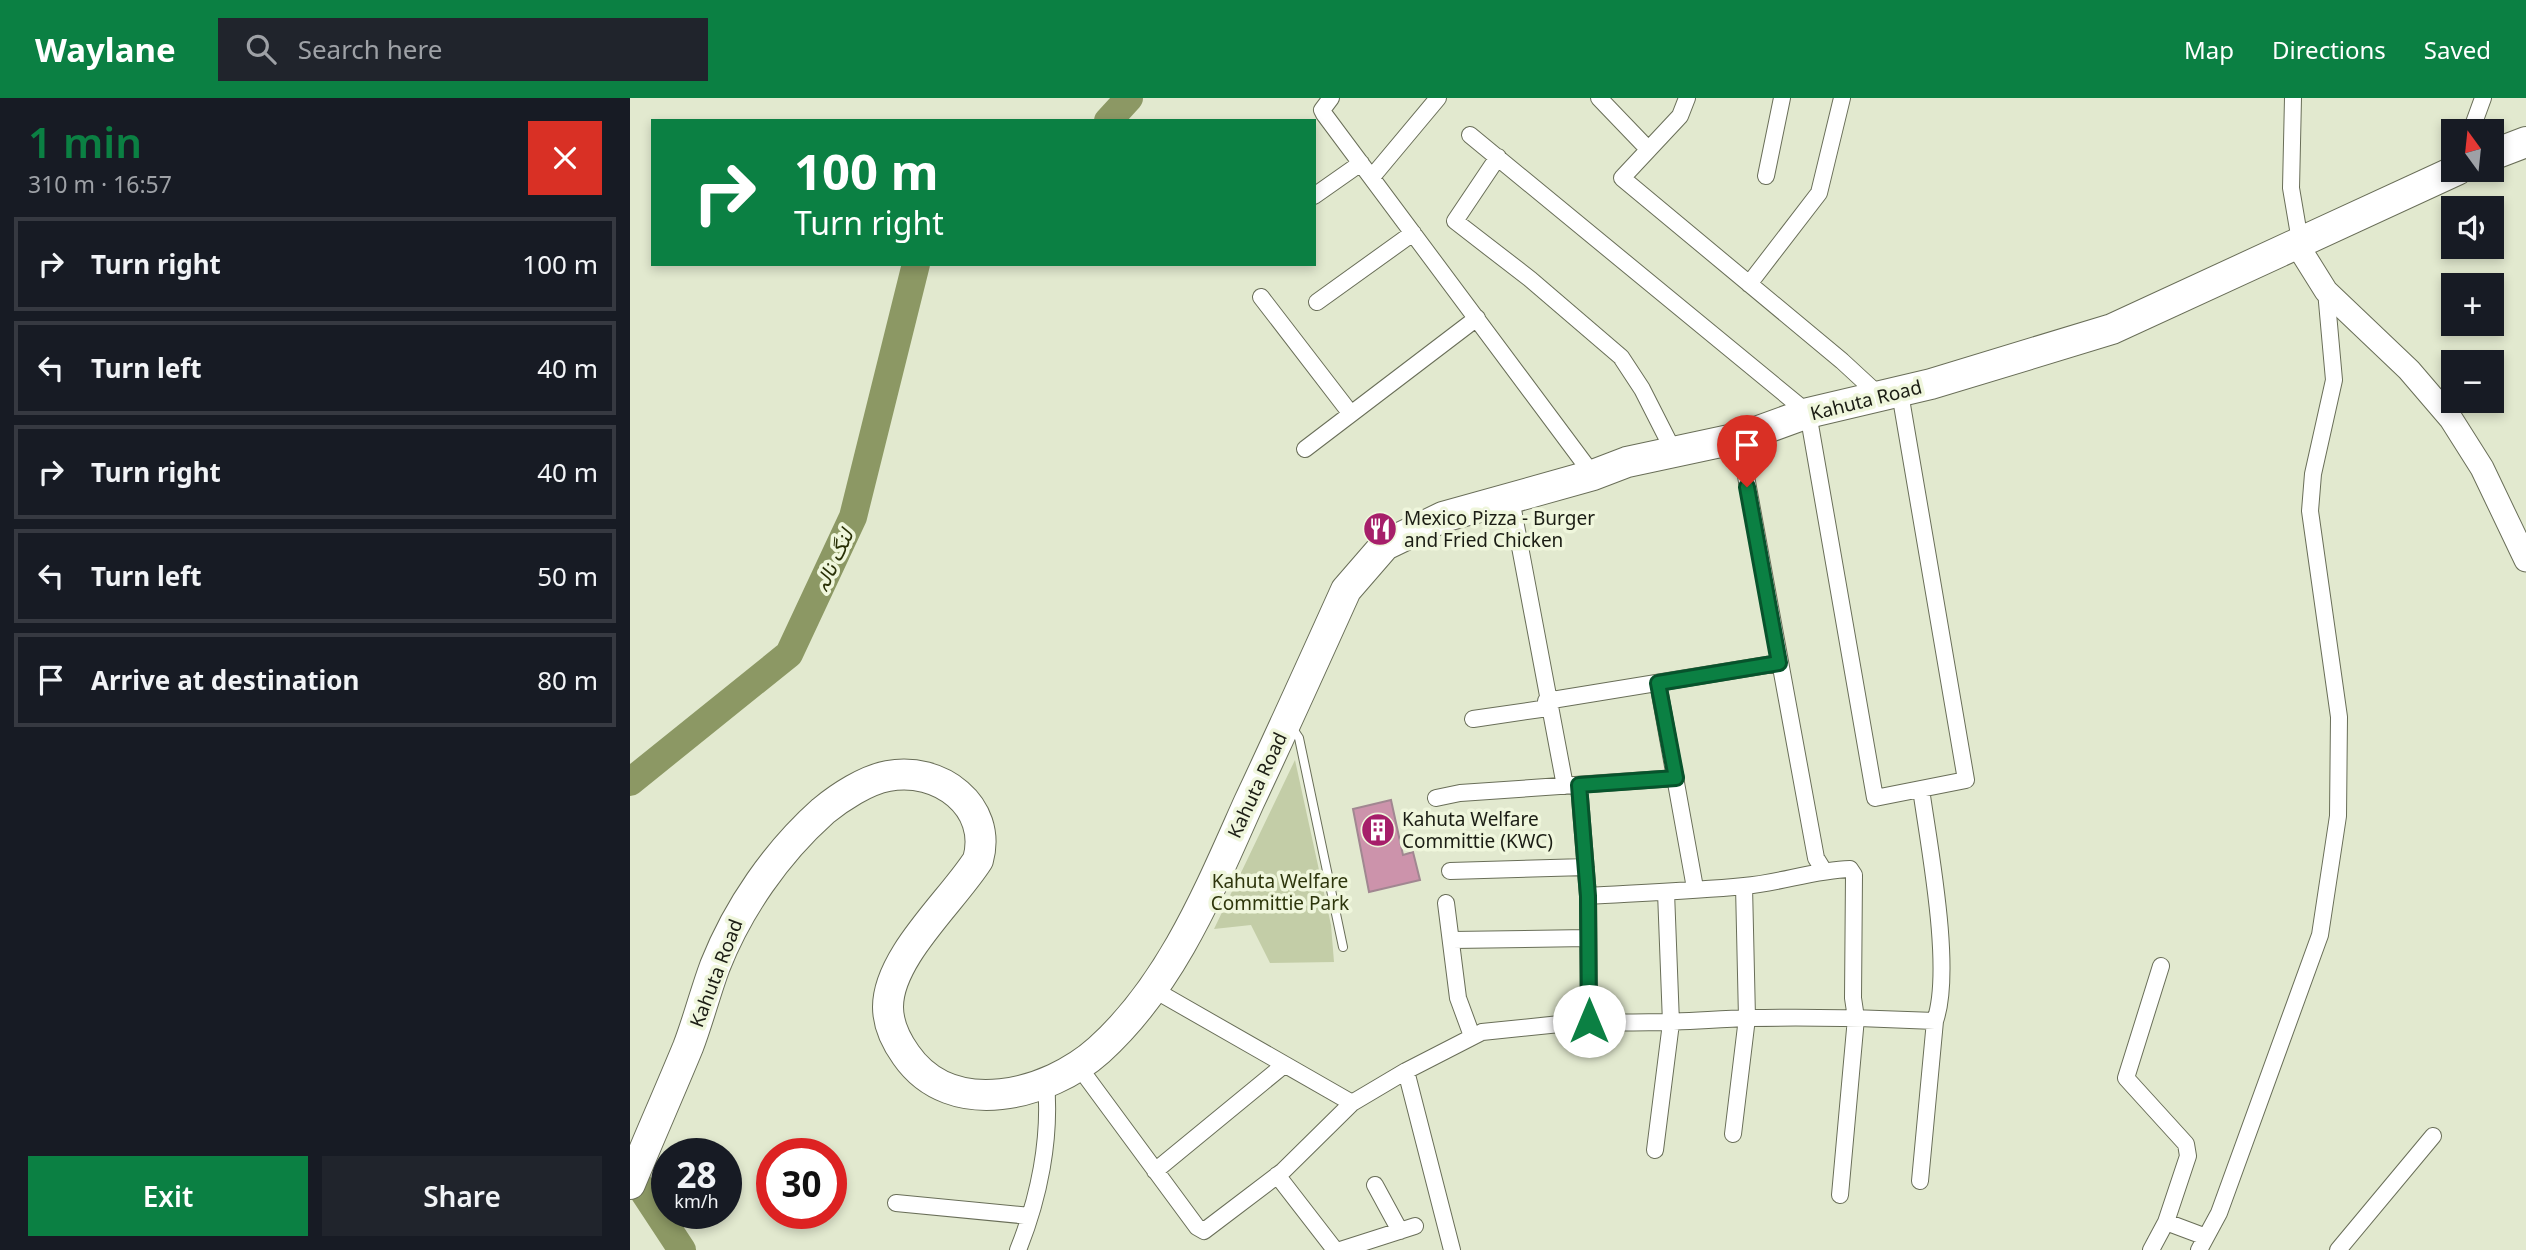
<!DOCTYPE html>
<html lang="en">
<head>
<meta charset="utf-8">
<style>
  :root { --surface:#171b24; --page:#20242c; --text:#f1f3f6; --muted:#9ea1a6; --line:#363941; --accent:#0b8043 }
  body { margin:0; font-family:"Noto Sans",Vazirmatn,sans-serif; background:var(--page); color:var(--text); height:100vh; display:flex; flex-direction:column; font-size:26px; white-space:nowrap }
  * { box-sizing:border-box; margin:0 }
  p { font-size:23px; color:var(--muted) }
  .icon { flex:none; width:38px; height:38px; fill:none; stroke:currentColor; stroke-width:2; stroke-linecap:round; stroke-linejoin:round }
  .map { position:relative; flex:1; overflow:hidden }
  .panel { display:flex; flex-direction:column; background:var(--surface); width:630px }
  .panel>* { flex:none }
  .guide { position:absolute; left:21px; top:21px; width:665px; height:147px; border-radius:0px; box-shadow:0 4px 10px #0003; background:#0b8043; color:#fff; overflow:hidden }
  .needle { width:46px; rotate:345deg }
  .tools { position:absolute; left:1811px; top:21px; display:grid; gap:14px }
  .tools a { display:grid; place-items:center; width:63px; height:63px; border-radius:0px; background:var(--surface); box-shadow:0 4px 10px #0003; font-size:35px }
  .speed { position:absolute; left:21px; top:1040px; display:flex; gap:14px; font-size:35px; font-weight:700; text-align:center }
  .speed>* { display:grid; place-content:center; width:91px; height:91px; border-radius:50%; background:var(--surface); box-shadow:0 4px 10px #0003; line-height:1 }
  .speed small { font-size:18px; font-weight:400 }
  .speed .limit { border:10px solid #d22; background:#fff; color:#111 }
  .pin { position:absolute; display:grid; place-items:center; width:60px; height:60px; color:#fff; margin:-72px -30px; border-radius:50% 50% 50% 0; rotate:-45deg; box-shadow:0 0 7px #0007 }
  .pin .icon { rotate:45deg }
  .me { position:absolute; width:77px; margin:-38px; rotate:0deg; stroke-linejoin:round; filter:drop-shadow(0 0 5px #0008) }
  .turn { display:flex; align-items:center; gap:24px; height:147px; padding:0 28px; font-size:32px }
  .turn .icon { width:91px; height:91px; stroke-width:2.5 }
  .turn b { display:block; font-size:49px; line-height:60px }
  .round { display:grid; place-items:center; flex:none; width:74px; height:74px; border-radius:0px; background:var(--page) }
  .summary { display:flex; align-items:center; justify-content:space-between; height:119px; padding:0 28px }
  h1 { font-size:42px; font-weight:600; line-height:52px; color:var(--accent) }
  .cta { display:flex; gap:14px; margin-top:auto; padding:14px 28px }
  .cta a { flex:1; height:80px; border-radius:0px; background:var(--accent); color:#fff; font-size:28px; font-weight:600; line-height:80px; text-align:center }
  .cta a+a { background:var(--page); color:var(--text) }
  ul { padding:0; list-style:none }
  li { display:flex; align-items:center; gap:21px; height:94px; margin:0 14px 10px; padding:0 14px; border:4px solid var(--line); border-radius:0px }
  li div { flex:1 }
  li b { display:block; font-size:26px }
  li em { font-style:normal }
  header { display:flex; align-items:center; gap:42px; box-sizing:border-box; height:98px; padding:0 35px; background:var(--accent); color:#fff }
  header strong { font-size:33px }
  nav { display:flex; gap:38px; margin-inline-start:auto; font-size:24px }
  .search { width:490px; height:63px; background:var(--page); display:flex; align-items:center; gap:18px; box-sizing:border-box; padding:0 24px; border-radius:0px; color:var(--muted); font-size:26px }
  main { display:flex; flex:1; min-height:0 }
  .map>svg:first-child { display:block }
</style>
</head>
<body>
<header>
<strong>Waylane</strong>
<div class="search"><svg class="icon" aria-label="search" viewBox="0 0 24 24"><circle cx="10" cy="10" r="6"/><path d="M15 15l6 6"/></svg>Search here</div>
<nav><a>Map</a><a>Directions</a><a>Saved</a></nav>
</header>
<main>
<section class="panel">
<div class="summary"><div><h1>1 min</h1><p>310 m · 16:57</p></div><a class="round" style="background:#d93025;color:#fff"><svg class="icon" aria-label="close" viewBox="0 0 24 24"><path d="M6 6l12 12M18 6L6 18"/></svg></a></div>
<ul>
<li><svg class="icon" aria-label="right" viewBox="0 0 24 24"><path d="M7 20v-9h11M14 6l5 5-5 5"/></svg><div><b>Turn right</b></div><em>100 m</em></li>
<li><svg class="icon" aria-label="left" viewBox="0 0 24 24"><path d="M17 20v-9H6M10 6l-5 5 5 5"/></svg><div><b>Turn left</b></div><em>40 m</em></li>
<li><svg class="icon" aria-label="right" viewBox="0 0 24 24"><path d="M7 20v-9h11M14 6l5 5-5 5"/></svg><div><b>Turn right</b></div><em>40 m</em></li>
<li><svg class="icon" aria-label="left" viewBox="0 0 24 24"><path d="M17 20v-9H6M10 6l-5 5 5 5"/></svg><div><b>Turn left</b></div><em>50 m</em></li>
<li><svg class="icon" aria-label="arrive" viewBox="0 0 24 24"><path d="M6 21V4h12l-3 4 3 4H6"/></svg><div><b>Arrive at destination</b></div><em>80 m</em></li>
</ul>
<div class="cta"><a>Exit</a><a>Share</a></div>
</section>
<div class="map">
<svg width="1896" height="1152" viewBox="0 0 1896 1152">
  <rect width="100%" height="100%" fill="#e2e9cf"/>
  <path fill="#c3cda7" d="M665 662 701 827 704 864 640 865 621 827 584 831Z"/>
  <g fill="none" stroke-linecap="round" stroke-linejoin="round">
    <path stroke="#8c9864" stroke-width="28" d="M478 23 499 0
      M0 684 159 556 223 419 286 166
      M0 1073 52 1152"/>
  </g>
  <path fill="#cc93ab" stroke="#a18791" stroke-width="2" d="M761 702 773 757 783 754 790 782 739 794 723 711Z"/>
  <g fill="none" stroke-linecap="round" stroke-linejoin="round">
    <g stroke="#696e58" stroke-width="10">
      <path id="lane" d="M661 628 669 640 713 849"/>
    </g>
    <g stroke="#696e58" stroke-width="18">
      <path id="street" d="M701 0 692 12 694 16 963 377
        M969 0 1017 50
        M1057 0 1050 18 992 80 1212 263 1251 299
        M1663 0 1661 90 1670 143
        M1841 33 1853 0
        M840 37 1178 315 1245 700 1336 682 1270 295
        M868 59 825 123 900 181 991 259 1012 291 1044 354
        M1136 78 1152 0
        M742 79 808 0
        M684 98 731 65
        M1119 186 1189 95 1212 0
        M631 199 721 316
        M687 204 783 135
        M1109 340 1186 760 1194 773
        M675 351 847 220
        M881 401 935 688
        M1028 585 1065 790
        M916 603 1149 565
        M843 621 918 610
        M949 687 958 798 959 923C1013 927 1065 922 1119 920 1181 919 1243 920 1305 923
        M806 700 830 695 1046 680
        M820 773 956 769
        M958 798C1010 795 1063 793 1114 788 1150 785 1184 772 1220 771L1224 777 1223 900 1226 920 1210 1097
        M816 805 828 900 842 938
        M822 842 958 840
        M521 890 722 1005
        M449 969 567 1129 574 1133 653 1073 722 1005 776 973 852 934 959 923
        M776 973 822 1152
        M1103 1036 1117 920 1114 788
        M1025 1052 1041 925 1036 794
        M525 1073 654 967
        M647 1077 705 1152
        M1290 1083 1305 923C1323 872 1299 748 1291 691
        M745 1087 770 1133
        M266 1105 400 1118
        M1536 1124 1576 1139
        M388 1152C409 1100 421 1041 416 985
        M710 1152 785 1128
        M1521 1152 1536 1124 1558 1058 1556 1046 1496 980 1531 868
        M1569 1152 1589 1115 1690 837 1708 718 1709 619 1680 413 1683 376 1704 282 1696 193
        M1708 1152 1803 1038"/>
    </g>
    <g stroke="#696e58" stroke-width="25">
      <path id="secondary" d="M1666 145 1696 193 1779 272 1821 321 1852 370 1896 462"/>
    </g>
    <g stroke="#696e58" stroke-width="32">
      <path id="highway" d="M1862 57 1896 44
        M0 1086C19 1040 39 995 58 949 68 923 75 895 85 868 108 810 146 755 193 713 210 699 236 682 258 678 309 668 363 708 348 762 322 803 258 859 258 909 258 927 266 943 276 957 322 1023 419 997 469 952 542 886 580 791 619 704 652 634 684 563 716 492L755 447 813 419 963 377 997 364 1109 340 1178 315 1301 286 1482 231 1827 72"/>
    </g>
    <use href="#lane" stroke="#fff" stroke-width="8"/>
    <use href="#street" stroke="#fff" stroke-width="16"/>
    <use href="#secondary" stroke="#fff" stroke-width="23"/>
    <use href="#highway" stroke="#fff" stroke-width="30"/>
  </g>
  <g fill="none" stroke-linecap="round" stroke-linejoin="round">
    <g stroke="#07532c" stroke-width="18">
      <path id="route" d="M959 923 958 798 949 687 1046 680 1028 585 1149 565 1117 389"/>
    </g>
    <use href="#route" stroke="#0b8043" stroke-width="12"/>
  </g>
  <defs>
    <g id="restaurant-disc" transform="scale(1.75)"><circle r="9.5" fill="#a61f6a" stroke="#eff6dc"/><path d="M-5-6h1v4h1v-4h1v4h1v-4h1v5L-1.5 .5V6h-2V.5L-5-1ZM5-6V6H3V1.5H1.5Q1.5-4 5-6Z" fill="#fff"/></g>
    <g id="building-disc" transform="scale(1.75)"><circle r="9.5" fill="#a61f6a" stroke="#eff6dc"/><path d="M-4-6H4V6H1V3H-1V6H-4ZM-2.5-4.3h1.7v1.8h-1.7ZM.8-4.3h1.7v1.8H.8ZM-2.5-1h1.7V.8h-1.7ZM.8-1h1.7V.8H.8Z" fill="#fff"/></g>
  </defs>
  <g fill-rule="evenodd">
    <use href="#restaurant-disc" x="750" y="431"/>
    <use href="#building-disc" x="748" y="732"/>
  </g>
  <g text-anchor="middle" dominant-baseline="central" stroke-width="7" stroke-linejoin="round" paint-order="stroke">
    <g font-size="19" fill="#1b1d14" stroke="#eff6dc">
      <text transform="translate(1236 302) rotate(-14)">Kahuta Road</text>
      <text transform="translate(627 687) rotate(-65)">Kahuta Road</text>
      <text transform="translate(86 875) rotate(-69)">Kahuta Road</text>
    </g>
    <g font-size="19" fill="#1b1d14" stroke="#eff6dc" text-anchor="start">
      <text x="774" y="420">Mexico Pizza - Burger<tspan x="774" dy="22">and Fried Chicken</tspan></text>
      <text x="772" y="721">Kahuta Welfare<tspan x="772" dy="22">Committie (KWC)</tspan></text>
    </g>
    <g font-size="19" fill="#2e360c" stroke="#eff6dc">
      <text x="650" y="783">Kahuta Welfare<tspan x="650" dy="22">Committie Park</tspan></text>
    </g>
    <g font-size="21" font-style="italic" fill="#293006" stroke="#eff6dc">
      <text transform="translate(203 462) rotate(-65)">لنگ نالہ</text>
    </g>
  </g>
</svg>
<div class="tools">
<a><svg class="needle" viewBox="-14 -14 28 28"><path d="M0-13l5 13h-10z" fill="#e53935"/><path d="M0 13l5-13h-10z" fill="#9ea1a6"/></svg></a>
<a><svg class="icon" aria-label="sound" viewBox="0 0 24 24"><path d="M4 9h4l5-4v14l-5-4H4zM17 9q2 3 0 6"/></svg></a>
<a>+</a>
<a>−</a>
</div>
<div class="speed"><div>28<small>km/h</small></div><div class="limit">30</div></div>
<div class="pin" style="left:1117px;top:389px;background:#d93025"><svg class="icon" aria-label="arrive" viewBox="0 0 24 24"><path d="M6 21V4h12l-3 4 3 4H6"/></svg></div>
<svg class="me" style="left:959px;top:923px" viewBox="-20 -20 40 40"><circle r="19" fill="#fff"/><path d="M0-13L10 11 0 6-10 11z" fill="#0b8043"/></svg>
<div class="guide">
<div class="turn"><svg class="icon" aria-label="right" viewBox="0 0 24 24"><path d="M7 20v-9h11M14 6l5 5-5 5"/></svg><div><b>100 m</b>Turn right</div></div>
</div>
</div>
</main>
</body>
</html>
